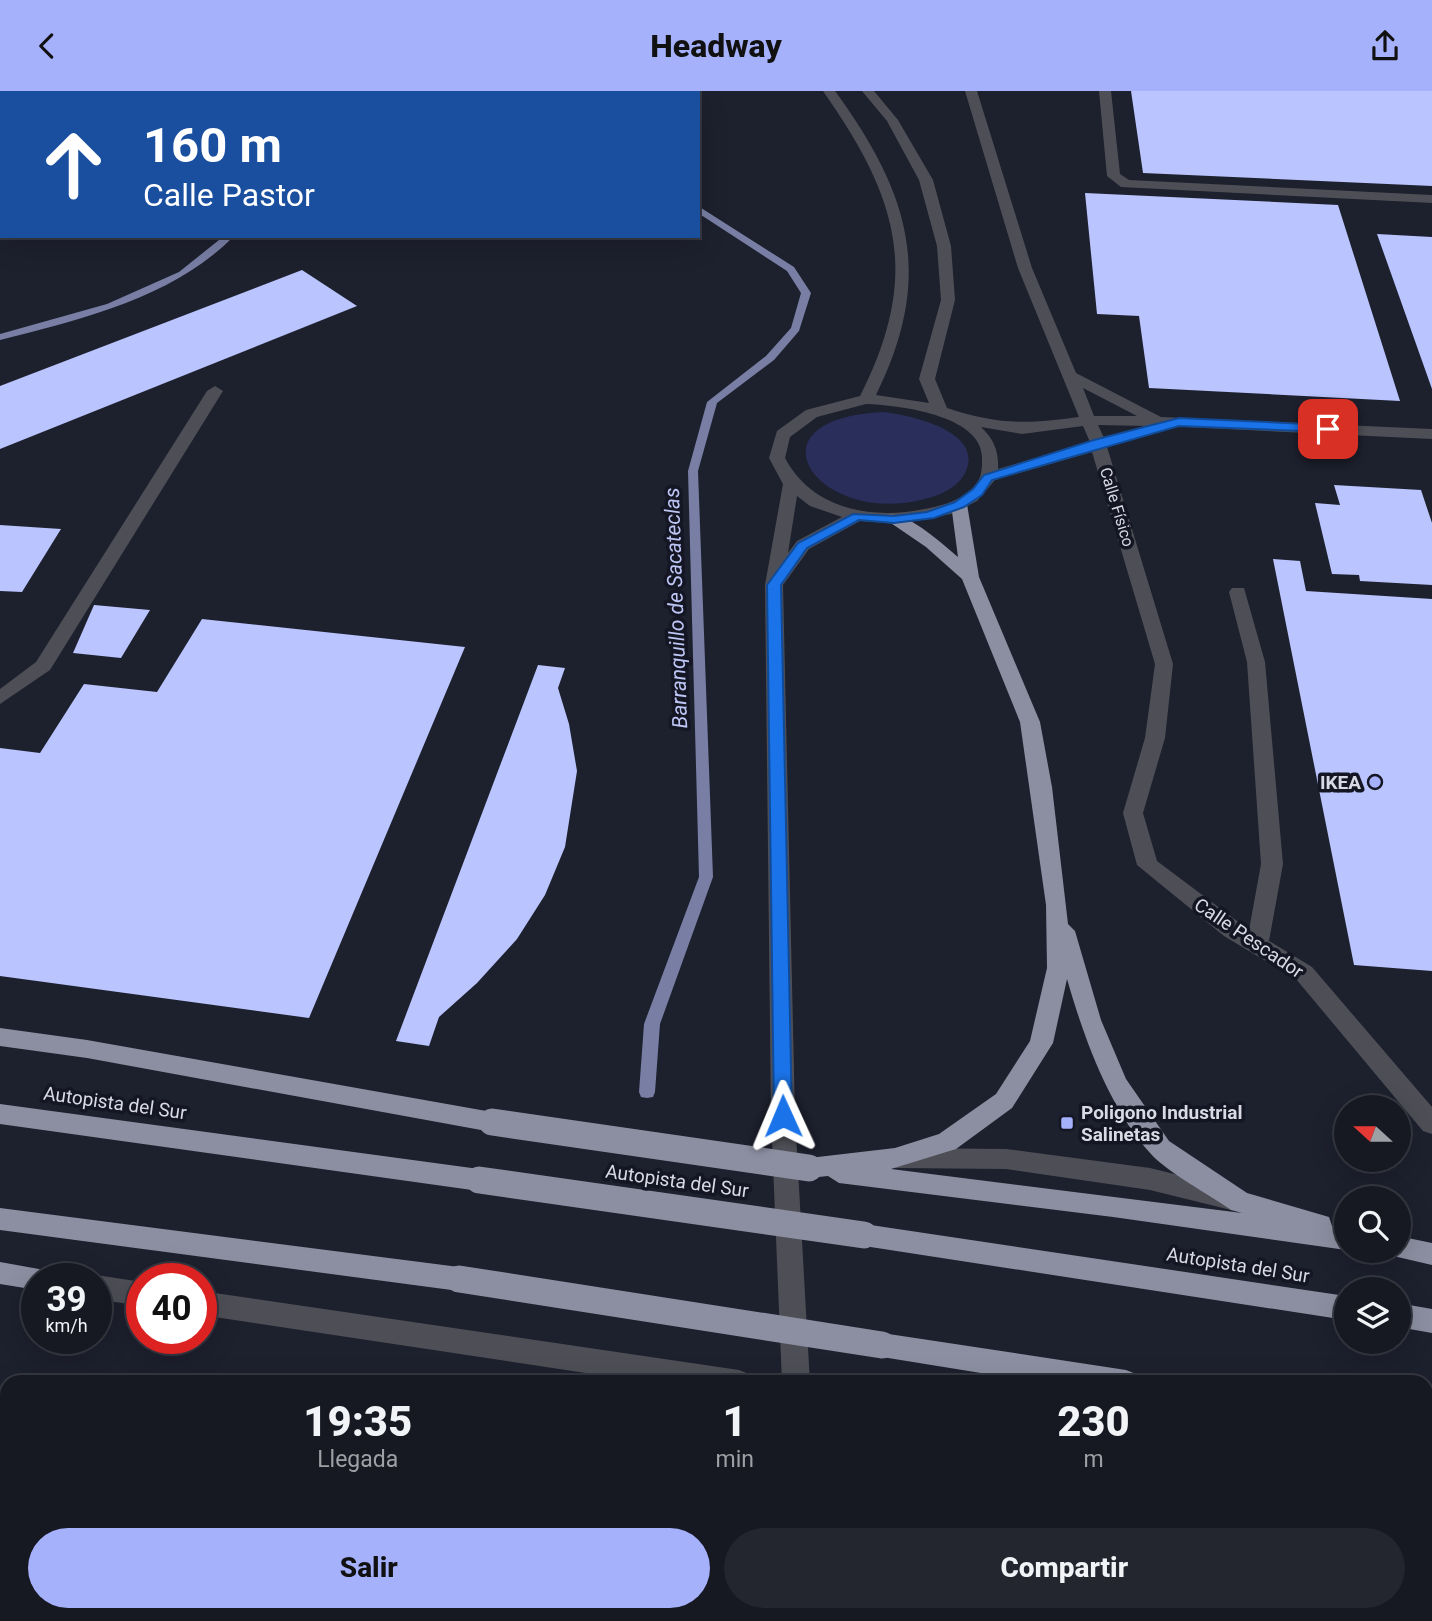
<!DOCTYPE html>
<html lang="es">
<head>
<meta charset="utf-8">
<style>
  :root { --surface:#161822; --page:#23252f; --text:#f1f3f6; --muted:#9ea0a5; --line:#353740; --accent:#a6b1fc }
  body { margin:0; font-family:Roboto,sans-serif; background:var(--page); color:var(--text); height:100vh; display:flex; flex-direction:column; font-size:26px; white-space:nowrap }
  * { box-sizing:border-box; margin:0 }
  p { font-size:23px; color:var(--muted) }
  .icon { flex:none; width:38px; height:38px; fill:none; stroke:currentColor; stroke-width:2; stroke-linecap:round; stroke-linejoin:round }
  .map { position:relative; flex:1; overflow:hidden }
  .panel { position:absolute; left:0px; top:1284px; width:1433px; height:247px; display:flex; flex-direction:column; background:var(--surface); border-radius:21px 21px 0 0; box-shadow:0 7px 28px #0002,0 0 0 2px var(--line) }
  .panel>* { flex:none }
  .hud { position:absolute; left:0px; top:0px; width:700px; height:147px; box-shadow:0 7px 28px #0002,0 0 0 2px var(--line); background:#1a4fa0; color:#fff; overflow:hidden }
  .needle { width:46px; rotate:291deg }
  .buttons { position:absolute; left:1334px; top:1004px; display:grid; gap:14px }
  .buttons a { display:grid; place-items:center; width:77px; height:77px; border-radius:50%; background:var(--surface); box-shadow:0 7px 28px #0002,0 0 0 2px var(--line); font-size:35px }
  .speed { position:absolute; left:21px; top:1172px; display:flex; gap:14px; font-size:35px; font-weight:700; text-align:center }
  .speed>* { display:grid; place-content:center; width:91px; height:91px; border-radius:50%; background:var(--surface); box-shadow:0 7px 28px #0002,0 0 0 2px var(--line); line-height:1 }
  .speed small { font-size:18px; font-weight:400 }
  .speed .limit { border:10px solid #d22; background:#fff; color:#111 }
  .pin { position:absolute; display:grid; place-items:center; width:60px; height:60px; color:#fff; margin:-30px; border-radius:14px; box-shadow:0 4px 10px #0006 }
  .me { position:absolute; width:77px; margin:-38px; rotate:359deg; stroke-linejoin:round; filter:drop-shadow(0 0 5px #0008) }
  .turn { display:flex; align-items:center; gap:24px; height:147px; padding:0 28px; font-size:32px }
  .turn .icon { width:91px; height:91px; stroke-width:2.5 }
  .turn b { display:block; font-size:49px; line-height:60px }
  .eta { display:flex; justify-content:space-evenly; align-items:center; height:119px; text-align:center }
  .eta b { font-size:42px; font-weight:800; line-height:49px }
  .button { display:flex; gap:14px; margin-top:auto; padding:14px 28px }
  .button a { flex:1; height:80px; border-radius:42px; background:var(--accent); color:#111; font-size:28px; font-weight:800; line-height:80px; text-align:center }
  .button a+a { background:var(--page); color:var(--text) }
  header { display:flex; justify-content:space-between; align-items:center; height:91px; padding:0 28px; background:var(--accent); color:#111; font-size:32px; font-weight:800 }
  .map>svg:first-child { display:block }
</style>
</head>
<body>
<header><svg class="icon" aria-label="back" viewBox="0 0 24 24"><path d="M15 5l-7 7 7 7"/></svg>Headway<svg class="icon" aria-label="share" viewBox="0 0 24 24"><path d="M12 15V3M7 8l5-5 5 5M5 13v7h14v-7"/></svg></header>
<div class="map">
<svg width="1432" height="1530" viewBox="0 0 1432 1530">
  <rect width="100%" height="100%" fill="#1d202d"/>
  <path fill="#292e5a" d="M883 321C910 324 986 340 965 382 957 398 938 405 921 409 816 434 743 328 883 321Z"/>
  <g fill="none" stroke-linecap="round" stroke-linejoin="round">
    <path fill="#787ea4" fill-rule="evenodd" d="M216 0H224L225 2H217Z
      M548 0H556L557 2H549Z
      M698 115 794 176 811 202 799 240 774 269 717 312 698 380 713 786 660 933 655 1001 653 1006 647 1007 641 1006 639 1001 644 933 699 786 688 380 707 311 766 265 791 237 801 202 787 180 698 122Z
      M224 145H234C173 207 82 228 0 249V243L107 213 179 181Z"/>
  </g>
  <path fill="#bac4fe" d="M1131 0H1432V95L1143 82Z
    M1085 102 1338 114 1400 310 1149 297 1139 225 1097 223Z
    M1377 143 1432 146V298Z
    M302 179 357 215 0 358V295Z
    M1334 394 1421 399 1432 432V494L1360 490 1359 484 1332 483 1315 412 1340 414Z
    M0 434 61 438 22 501 0 500Z
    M1273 468 1300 470 1306 500 1432 508V880L1354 874Z
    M94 514 150 519 121 567 73 562Z
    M202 528 465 556 309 927 0 885V657L40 662 84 593 157 601Z
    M538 574 565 577 558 597 569 633 577 680 565 756 545 804 517 848 477 892 439 926 429 955 396 950Z"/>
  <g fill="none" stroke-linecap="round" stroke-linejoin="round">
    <path fill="#4e4f56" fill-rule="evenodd" d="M823 0H835C910 103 935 185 876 304L929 312 919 288 941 209 937 155 919 89 887 30 862 0H874L898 29 933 89 951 155 955 209 935 288 947 317C998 334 1027 333 1079 326L1018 177 965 0H977L1032 177 1076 282 1161 326 1432 338V348L1164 335 1163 340 1107 356 1173 573 1165 647 1143 722 1157 770 1249 839 1261 773 1247 571 1229 501 1232 497H1244L1265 571 1283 773 1269 850 1312 876 1432 1016V1043L1423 1040 1296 888 1224 845 1137 774 1123 722 1145 647 1155 573 1092 361 995 389 977 410 951 423 898 433 860 430 809 458 783 494 795 1025 810 1292H782L771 1025 765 494 783 393 769 367 777 340 806 319 860 305C922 183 898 107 823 0ZM1083 297 1137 325H1094ZM866 313C897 314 984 324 982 368 982 377 982 386 976 393 964 409 942 415 924 418 871 429 812 418 785 367L790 346 817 326ZM1098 334 1148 335 1104 347ZM1083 335 1090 351 998 378C999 361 994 348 981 336L1022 343ZM797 405 810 415 842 426 797 450 788 462Z
      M1099 0H1111L1120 83 1129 89 1432 104V112L1121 96 1107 85Z
      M215 295 223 300 50 579 0 613V598L36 571 207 300Z
      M896 1057 1006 1058 1150 1077 1231 1097 1240 1100 1244 1108 1240 1116 1231 1119 1150 1099 1006 1078 896 1077 887 1074 884 1067 887 1060Z
      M96 1184 142 1191V1215L96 1208V1188H87Z
      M201 1200 739 1279 749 1283 752 1292H652L201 1224Z
      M1426 1468 1432 1471V1504L1426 1501Z
      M816 1524H846L847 1530H817Z"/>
    <path fill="#8c8fa1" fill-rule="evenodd" d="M959 408 967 413 979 486 1040 631 1052 696 1068 833 1075 840 1101 929 1126 988 1169 1050 1247 1102 1329 1126 1332 1135 1346 1137V1159L1113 1126 839 1092 828 1085 809 1087 800 1084 797 1077 800 1070 809 1067 895 1057 939 1043 996 1003 1030 950 1047 877 1046 814 1020 631 962 488 926 456 885 428 888 424C907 420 944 454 958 466L951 413ZM1067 888C1084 947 1109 1017 1151 1063 1167 1081 1210 1104 1231 1119L1242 1122 891 1078 956 1058 1012 1017 1053 952Z
      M0 937 87 949 492 1021 501 1024 504 1031 501 1038 492 1041 87 967 0 955Z
      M0 1013 479 1078 488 1082 491 1089 488 1096 479 1100 0 1033Z
      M0 1117 459 1176 468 1180 472 1188 468 1196 459 1200 0 1139Z
      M864 1133 1346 1205V1229L864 1155 855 1152 851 1144 855 1136Z
      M1398 1145 1432 1152V1174L1389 1164 1387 1160H1398Z
      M0 1171 50 1180 54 1188H37V1199L0 1193Z
      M1398 1212 1432 1218V1242L1398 1236Z
      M882 1242 1126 1279 1136 1283 1139 1292H1043L882 1266 873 1263 869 1254 873 1245Z
      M1426 1325 1432 1326V1352L1426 1351Z
      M1426 1384 1432 1385V1413L1426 1412Z"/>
    <path stroke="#8c8fa1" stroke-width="27" d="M492 1031 809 1077
      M479 1089 864 1144
      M459 1188 882 1254"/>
  </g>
  <path fill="#1a73e8" stroke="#114b97" stroke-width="2" d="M1179 327 1328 334 1334 338 1328 341 1179 335 992 389 982 404 964 416 934 427 894 432 859 429 807 457 781 494 792 1025 783 1032 777 1030 774 1025 767 494 798 452 853 423 894 425 927 421 955 411 973 398 984 384 1094 349Z"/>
  <g fill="#a6b1fc" stroke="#141624" stroke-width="2.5">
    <circle cx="1375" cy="691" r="7"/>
    <rect x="1060" y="1025" width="14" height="14" rx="3.5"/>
  </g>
  <g text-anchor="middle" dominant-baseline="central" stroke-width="7" stroke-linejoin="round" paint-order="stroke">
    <g font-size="16" fill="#d8dae4" stroke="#141624">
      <text transform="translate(1117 416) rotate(73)">Calle Físico</text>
    </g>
    <g font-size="19" font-weight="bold" fill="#d8dae4" stroke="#141624" text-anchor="end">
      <text x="1361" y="691">IKEA</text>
      <text x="1081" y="1021" text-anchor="start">Poligono Industrial<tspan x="1081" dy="22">Salinetas</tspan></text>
    </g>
    <g font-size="19" fill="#d8dae4" stroke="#141624">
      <text transform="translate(1249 847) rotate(34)">Calle Pescador</text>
      <text transform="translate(115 1012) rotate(8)">Autopista del Sur</text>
      <text transform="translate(677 1090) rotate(8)">Autopista del Sur</text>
      <text transform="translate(1238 1174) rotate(9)">Autopista del Sur</text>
    </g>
    <g font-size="21" font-style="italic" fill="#bdc6f5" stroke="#141624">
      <text transform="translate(676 517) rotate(-92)">Barranquillo de Sacateclas</text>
    </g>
  </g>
</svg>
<div class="buttons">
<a><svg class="needle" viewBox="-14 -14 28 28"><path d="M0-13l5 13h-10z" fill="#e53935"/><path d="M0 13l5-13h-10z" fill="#9ea0a5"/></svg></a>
<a><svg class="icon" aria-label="search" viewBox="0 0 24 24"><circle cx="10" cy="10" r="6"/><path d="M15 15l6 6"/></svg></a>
<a><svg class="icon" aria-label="layers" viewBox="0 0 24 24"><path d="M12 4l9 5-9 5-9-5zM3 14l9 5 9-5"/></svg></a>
</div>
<div class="speed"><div>39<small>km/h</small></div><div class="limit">40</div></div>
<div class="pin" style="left:1328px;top:338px;background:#d93025"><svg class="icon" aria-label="arrive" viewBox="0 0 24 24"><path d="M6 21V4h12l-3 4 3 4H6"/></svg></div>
<svg class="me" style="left:783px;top:1025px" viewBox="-20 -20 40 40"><path d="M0-17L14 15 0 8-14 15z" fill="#1a73e8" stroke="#fff" stroke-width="4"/></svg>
<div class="hud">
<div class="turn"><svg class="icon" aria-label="ahead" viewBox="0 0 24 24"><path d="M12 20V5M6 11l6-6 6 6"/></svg><div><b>160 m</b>Calle Pastor</div></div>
</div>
<section class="panel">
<div class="eta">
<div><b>19:35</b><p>Llegada</p></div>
<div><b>1</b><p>min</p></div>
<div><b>230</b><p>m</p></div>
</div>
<div class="button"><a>Salir</a><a>Compartir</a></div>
</section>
</div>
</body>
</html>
